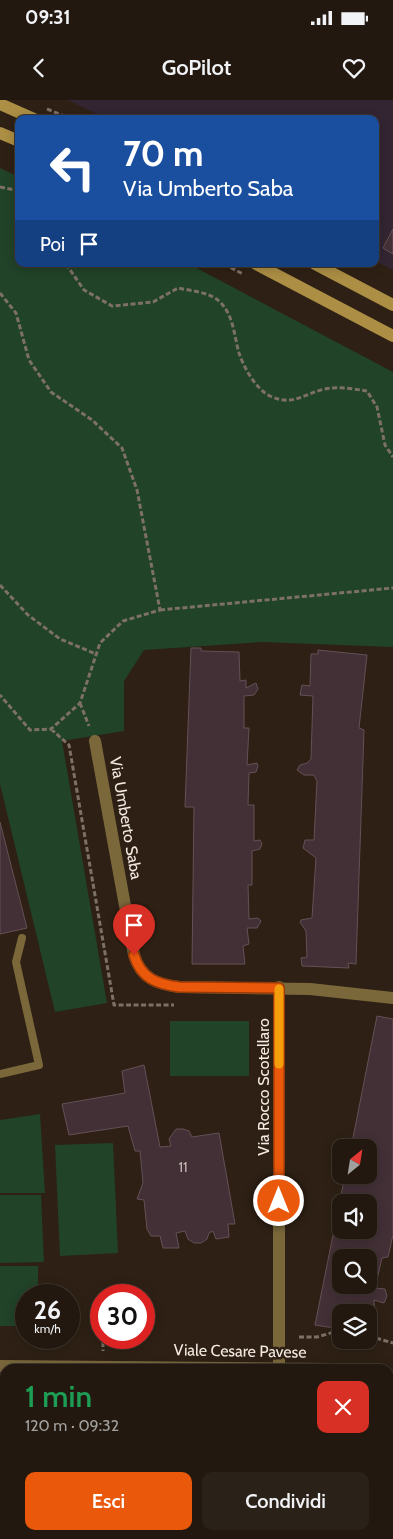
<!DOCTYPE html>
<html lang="it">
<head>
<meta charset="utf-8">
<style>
  :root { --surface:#22180f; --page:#2a2118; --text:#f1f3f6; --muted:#a2a09e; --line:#3f372f; --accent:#ea580c }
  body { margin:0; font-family:Cabin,sans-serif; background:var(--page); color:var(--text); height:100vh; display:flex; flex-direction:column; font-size:19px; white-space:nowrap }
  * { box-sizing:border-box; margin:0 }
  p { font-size:16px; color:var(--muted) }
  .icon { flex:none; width:28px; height:28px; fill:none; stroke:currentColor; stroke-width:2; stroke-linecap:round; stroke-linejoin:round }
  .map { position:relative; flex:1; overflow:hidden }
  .sheet { position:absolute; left:0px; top:1264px; width:394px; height:176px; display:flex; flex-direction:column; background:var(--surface); border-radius:15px 15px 0 0; box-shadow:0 2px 12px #0003,0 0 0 1px var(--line) }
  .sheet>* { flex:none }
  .guide { position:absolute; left:15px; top:15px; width:364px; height:152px; border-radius:10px; box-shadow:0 2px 12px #0003,0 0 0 1px var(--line); background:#1a4fa0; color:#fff; overflow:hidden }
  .needle { width:32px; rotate:30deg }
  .controls { position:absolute; left:332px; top:1039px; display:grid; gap:10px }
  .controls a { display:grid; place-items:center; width:45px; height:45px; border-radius:10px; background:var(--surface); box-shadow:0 2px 12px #0003,0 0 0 1px var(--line); font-size:25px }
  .speed { position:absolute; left:15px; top:1184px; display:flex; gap:10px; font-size:25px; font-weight:700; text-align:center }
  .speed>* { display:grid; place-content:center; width:65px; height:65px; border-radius:50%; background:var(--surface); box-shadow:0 2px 12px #0003,0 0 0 1px var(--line); line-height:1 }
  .speed small { font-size:12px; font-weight:400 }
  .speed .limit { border:8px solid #d22; background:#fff; color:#111 }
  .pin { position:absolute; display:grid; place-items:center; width:42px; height:42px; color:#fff; margin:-51px -21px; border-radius:50% 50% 50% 0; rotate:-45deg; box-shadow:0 0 5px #0007 }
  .pin .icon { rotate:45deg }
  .me { position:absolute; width:55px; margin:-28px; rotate:0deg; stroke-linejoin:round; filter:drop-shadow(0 0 4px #0008) }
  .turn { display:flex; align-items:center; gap:18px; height:105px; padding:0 25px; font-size:22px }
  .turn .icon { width:65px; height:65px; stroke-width:2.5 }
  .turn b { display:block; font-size:35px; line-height:42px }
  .then { display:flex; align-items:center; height:48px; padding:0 25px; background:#0003; gap:10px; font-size:19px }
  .round { display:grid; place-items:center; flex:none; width:52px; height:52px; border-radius:10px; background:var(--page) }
  .summary { display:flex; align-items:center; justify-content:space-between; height:85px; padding:0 25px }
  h1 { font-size:30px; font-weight:600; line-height:38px; color:#1e9e55 }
  .cta { display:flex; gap:10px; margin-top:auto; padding:10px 25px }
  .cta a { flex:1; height:58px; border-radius:10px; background:var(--accent); color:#fff; font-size:20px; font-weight:600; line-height:58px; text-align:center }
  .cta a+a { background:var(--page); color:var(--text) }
  .status { display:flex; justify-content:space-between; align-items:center; height:35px; padding:0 25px; background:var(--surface); direction:ltr }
  .status svg { height:14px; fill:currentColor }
  header { display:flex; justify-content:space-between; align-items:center; height:65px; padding:0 25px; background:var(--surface); font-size:22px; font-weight:600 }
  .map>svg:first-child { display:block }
</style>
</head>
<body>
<div class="status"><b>09:31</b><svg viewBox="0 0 49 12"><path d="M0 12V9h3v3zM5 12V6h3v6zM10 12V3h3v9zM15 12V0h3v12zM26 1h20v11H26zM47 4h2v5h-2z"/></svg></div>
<header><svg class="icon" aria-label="back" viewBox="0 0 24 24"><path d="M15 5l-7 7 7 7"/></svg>GoPilot<svg class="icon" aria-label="heart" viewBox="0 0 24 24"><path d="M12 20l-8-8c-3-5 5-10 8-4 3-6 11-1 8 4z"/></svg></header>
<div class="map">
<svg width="393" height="1439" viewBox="0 0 393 1439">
  <rect width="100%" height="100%" fill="#2e2014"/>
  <path fill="#332532" d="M68 0H393V170L375 161V19H107Z"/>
  <path fill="#214328" d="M0 68 19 77V164H189L393 272V547L262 542 144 550 124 581V631L62 641 107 903 55 912 0 684Z
    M170 921H249V976H170Z
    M40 1014 45 1093H0V1020Z
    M113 1043 118 1153 60 1156 55 1045Z
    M0 1095H41L44 1162 0 1163Z
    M0 1166H38V1195H26V1226H0Z
    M389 1430 393 1433V1439H293L273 1435H389Z"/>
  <path fill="#433037" stroke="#645057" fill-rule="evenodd" d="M393 129V154L383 148Z
    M191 548H201V551L239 552 240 581 246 580V588L256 583 258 589 254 595 244 596V628H249L247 665 257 663 258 666 256 672 249 673 248 705H254V741L260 740 262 744 260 749 252 751V785H248L249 819 258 818 261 821 257 828H247L249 844 243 846 245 864H192L194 707H185Z
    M318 550 367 555 359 628 364 630 356 864 348 863 349 868 302 866 301 858 307 857 306 831 300 822 301 820 312 818 316 758 303 748 305 740H314L317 681 314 675H304L297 670 300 665 307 663 311 659 313 596 300 595 302 585 310 586 311 554H318Z
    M0 722 27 828 0 834Z
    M377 916 393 919V1135L388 1157 382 1158 375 1188 385 1189 387 1196 384 1203 374 1200 375 1216 369 1215V1212H341V1229L315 1225 345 1075H369V1048H351ZM341 1102H369V1130H341ZM341 1158H369V1185H341Z
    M144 965 160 1047 171 1046 169 1039 176 1029H183L189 1031 192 1037 219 1033 235 1124H228L229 1137 216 1139 213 1131 209 1133 207 1139 201 1143H194L188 1139 185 1131 176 1133 179 1148H163L160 1136H151L147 1129 144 1100 137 1099 143 1083 140 1051H135L128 1026 69 1035 62 1004 125 993 122 971Z
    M389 1351 393 1352V1392L389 1390Z"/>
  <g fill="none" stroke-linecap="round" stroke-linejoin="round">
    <path stroke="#7d7066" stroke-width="3" stroke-dasharray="5 2.5" stroke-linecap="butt" d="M47 9 72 19
      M0 87 15 90 19 93
      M66 164 84 190 112 206 153 202 178 188C192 191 211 192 221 203 234 217 234 236 239 253 244 268 256 289 270 296 293 307 305 293 325 289 338 286 354 289 367 291L377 307 385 345 393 357
      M224 164 243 174
      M0 193 16 213 29 260 51 292 92 320 122 348 137 390 160 510 123 521 100 543 80 603 51 629 30 630 0 595
      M0 485 28 515 60 539 96 554
      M160 510 393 488
      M80 603 89 626
      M51 629 69 645 114 905H174
      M369 1236 393 1243
      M299 1237H317L341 1230
      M103 1242V1251"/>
    <path stroke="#7a683b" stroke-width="8" d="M0 974 39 965 16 862 22 838
      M160 1435V1439
      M188 1435 189 1439"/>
    <path stroke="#7a683b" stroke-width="12" d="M95 641 134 855C141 878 156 884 179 887L310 889 393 898
      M0 1266 329 1269
      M279 1267V887
      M389 1284 393 1285
      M0 1294H5
      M389 1310 393 1312"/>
    <path stroke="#ac8e44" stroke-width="12" d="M0 4 34 19
      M0 33 19 41
      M256 164 393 236
      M315 164 393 205"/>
  </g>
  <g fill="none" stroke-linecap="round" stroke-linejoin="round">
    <g stroke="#983908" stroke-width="12">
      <path id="route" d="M134 855C141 878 156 884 179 887L279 888V1101"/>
    </g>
    <use href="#route" stroke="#ea580c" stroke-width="9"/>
    <path stroke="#f59e0b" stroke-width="9" d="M279 889V964"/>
  </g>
  <g text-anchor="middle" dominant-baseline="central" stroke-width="5" stroke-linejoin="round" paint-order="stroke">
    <g font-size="14" fill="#c8bcb8">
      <text x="183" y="1067">11</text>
    </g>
    <g font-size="16" fill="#f5ebe3" stroke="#2e2014">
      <text transform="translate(126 718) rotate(80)">Via Umberto Saba</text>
      <text transform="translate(263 987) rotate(-90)">Via Rocco Scotellaro</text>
      <text transform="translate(240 1251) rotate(1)">Viale Cesare Pavese</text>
    </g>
  </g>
</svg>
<div class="controls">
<a><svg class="needle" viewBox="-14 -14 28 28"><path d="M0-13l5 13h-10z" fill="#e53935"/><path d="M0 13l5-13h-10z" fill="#a2a09e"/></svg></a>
<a><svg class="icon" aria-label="sound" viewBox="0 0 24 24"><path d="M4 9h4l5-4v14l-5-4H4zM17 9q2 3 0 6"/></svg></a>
<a><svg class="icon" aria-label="search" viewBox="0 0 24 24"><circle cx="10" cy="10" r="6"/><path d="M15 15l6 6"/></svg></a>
<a><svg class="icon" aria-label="layers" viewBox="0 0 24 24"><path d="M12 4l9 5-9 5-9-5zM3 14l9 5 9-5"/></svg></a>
</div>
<div class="speed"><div>26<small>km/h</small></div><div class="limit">30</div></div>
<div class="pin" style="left:134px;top:855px;background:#d93025"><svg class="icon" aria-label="arrive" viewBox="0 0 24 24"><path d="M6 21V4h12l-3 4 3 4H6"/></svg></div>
<svg class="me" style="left:279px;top:1101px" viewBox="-20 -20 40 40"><circle r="17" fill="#ea580c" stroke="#fff" stroke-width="3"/><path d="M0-11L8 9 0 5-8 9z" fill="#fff"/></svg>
<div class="guide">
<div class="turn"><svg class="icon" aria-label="left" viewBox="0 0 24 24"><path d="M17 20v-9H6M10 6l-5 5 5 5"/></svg><div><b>70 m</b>Via Umberto Saba</div></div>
<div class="then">Poi<svg class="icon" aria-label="arrive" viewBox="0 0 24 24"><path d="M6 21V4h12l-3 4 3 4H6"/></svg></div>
</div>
<section class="sheet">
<div class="summary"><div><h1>1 min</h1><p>120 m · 09:32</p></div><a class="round" style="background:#d93025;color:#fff"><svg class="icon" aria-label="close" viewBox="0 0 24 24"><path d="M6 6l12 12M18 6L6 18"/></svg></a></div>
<div class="cta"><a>Esci</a><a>Condividi</a></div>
</section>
</div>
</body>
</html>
